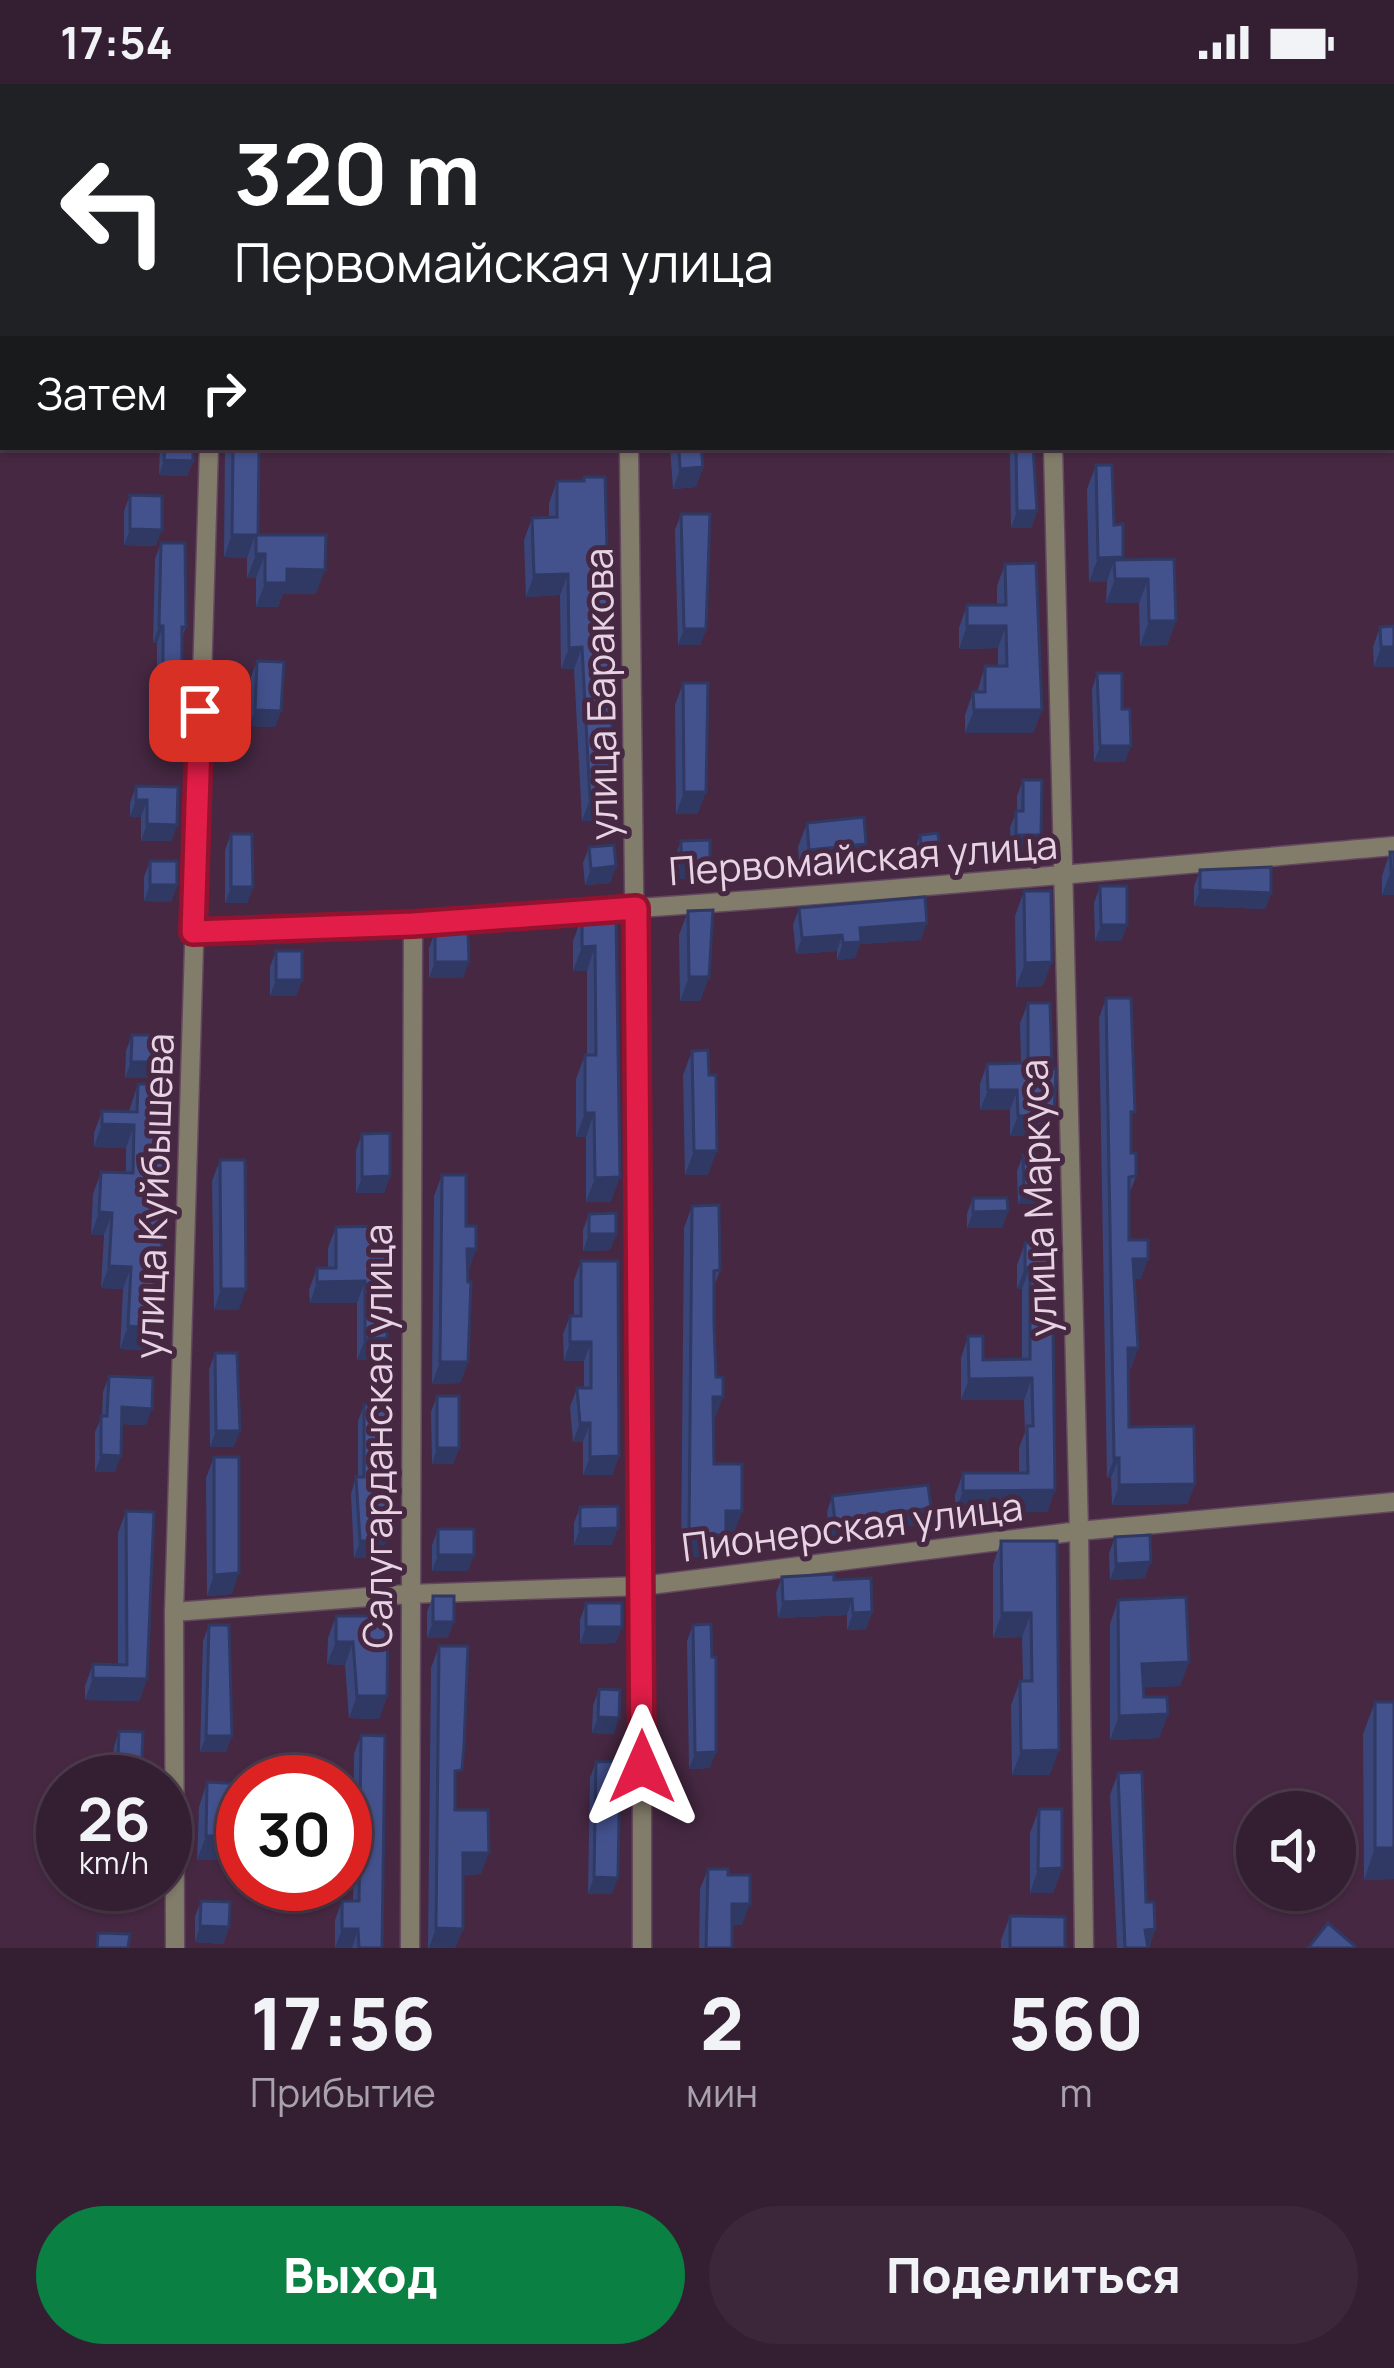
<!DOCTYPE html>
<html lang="ru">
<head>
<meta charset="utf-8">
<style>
  :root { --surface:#341e32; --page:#3c273a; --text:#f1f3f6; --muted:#a9a2ac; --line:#4e3c4d; --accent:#0b8043 }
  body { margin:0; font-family:Manrope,sans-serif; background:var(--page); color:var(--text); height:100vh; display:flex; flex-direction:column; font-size:45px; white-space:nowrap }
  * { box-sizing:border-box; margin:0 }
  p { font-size:39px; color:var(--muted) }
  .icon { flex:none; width:66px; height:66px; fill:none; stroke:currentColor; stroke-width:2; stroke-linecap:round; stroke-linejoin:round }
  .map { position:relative; height:1864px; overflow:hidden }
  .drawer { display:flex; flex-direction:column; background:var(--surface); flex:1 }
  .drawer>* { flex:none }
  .banner { position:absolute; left:0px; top:0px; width:1395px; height:366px; box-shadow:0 3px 9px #0004,0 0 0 3px var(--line); background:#202124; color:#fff; overflow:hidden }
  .controls { position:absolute; left:1236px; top:1707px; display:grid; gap:24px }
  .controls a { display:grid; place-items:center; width:120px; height:120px; border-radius:50%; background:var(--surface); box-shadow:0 3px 9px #0004,0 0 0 3px var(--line); font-size:60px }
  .speed { position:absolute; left:36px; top:1671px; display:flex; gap:24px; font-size:60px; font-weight:700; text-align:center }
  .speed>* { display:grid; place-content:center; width:156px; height:156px; border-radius:50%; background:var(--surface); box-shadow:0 3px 9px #0004,0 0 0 3px var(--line); line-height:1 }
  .speed small { font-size:30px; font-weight:400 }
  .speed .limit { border:18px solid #d22; background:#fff; color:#111 }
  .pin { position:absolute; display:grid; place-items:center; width:102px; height:102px; color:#fff; margin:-51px; border-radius:24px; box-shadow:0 6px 18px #0006 }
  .me { position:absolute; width:132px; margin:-66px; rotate:0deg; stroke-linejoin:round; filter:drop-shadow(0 0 9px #0008) }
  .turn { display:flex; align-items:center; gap:42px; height:252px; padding:0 36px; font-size:54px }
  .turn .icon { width:156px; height:156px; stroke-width:2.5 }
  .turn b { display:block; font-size:84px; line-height:102px }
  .then { display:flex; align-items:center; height:114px; padding:0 36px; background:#0003; gap:24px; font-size:45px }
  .eta { display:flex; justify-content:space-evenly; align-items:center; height:204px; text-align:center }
  .eta b { font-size:72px; font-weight:800; line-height:84px }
  .cta { display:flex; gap:24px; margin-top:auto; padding:24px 36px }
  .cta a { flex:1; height:138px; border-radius:72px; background:var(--accent); color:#fff; font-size:48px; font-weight:800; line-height:138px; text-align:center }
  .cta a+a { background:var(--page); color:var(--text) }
  .status { display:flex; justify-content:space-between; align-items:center; height:84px; padding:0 60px; background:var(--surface); direction:ltr }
  .status svg { height:33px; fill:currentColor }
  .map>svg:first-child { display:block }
</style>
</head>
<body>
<div class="status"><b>17:54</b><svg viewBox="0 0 49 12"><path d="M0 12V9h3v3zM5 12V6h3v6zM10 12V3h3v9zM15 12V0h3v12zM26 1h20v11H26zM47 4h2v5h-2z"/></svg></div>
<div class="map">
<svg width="1394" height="1864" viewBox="0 0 1394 1864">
  <rect width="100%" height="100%" fill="#462842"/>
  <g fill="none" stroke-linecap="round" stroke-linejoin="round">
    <g stroke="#63475f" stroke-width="21">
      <path id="street" d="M617 0V3
        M1046 0 1047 3
        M218 3V0
        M1392 117 1394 116
        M629 363 642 1502V1864
        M1053 363 1079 1447 1084 1864
        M193 847C594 834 994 797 1394 762
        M174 1528 408 1510 642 1502 1079 1447 1394 1418
        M175 1864 174 1528 209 363
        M410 1864 413 840"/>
    </g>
    <use href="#street" stroke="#827c6a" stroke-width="18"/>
  </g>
  <path fill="#3a4679" d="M1362 0H1394V36H1392V3H1362Z
    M1392 130H1394V214H1392Z
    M160 363H193V377L187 392 159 391Z
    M225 363H259L258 451 316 510H283L278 523H256V494H247V474L224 473Z
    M670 363H701L703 383 696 403 673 405Z
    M1012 363H1033L1037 427 1031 444H1011L1010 368Z
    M1096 381 1123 473 1122 476 1174 475 1176 537 1167 561 1140 562 1139 519H1106L1107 498H1089L1087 405Z
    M584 393 607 736 582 737 574 585H561L560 511 526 513 524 456 532 434H549V419L557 397H583Z
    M130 411 156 462 124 461V427Z
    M681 430 706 545 700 561H678L675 446Z
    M161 459 186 543 182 553V587L177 599 171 635H157V559H153L155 475Z
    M1005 480 1042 626 1033 649H965V631L973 608H977L985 582H998V564L959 565V544L967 521H997V502Z
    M1394 542 1374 583 1373 563 1380 543Z
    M257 577 281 627 275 643 249 642 251 593Z
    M1097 589 1122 625 1125 678H1094L1092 606Z
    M683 599 698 730H676L675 621Z
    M1023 696 1041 751 1035 767H1011L1010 743 1017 727V712Z
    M136 702 177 741 171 757H141V733H130V719Z
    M807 739 857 784 800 790 798 763Z
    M231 750 253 803 247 819H225V766Z
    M920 751 940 768 937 776 919 778 917 759Z
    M681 757 704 795H676L675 773Z
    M589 763 616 782 610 799 585 801 583 779Z
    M1390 768 1394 811H1382V792Z
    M150 777 177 801 171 818 144 817V793Z
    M1200 786 1271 809 1265 825 1194 822V803Z
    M1100 802 1127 841 1121 857H1095L1094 819Z
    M1024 807 1043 902 1016 903 1015 832Z
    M799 824 921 856 860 860 855 874 837 876V867L796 870 793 841Z
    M688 827 709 893 700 917H680L679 851Z
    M582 833H616L611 1118H586V1053H576V995L585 971H587V887H573V857Z
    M435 848 463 894H429V864Z
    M276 867 302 896 296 912H270V883Z
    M1106 914 1131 1039V1069L1136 1092 1129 1111V1156L1141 1195H1134L1138 1264 1131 1284H1128L1129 1343 1195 1400 1187 1420 1112 1421 1111 1394H1107L1099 934Z
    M1028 919 1052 985 1047 1051 1010 1052V1026H980V1000L987 980H1021L1020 939Z
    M132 951 165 978 159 994H125L126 967Z
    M692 967 708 1091H685L683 991Z
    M138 1000 154 1202 152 1244 144 1266 120 1265 123 1205 101 1204 104 1151H91L93 1110 101 1088 126 1089V1064L94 1063V1049L102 1027H129Z
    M362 1050 390 1092 384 1109H356V1066Z
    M1023 1071 1050 1104 1044 1120H1018L1017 1087Z
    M220 1076 239 1226H214L212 1097Z
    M442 1091 476 1165 468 1186V1278L460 1299 432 1300 434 1112Z
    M973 1114 1008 1127 1002 1144H967V1130Z
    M692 1122 720 1186 714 1203V1380L742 1427 734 1449H726L718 1473H681L684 1144Z
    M589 1130 616 1150 610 1166 583 1167V1146Z
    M387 1142 379 1276H357V1219H310L309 1206 317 1184H328V1164L336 1143Z
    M1025 1159H1052L1055 1406 1047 1428 955 1429V1411L963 1389H1019V1364L1025 1348 1024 1316H961V1274L968 1252 983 1276 1022 1275V1205H1017V1181Z
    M581 1177 619 1372 612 1391H583V1358H573L570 1323 577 1304H584V1277H564L563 1250 570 1232H574V1196Z
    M215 1269 234 1363H210L209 1286Z
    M109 1292 146 1341 122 1340 115 1388H95V1348L102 1332 103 1308Z
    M437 1312 459 1364 453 1380H432L431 1328Z
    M364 1321 386 1457 380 1473 354 1474 351 1410 356 1393H358V1337Z
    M214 1373 232 1510 207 1512 206 1394Z
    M832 1412 931 1424 925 1440 829 1453 827 1428Z
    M580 1423 612 1461H574V1439Z
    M126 1427 147 1595 139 1617 85 1616V1602L93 1580 118 1581V1449Z
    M438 1445 468 1487H432V1461Z
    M1115 1453 1145 1494 1110 1496 1109 1469Z
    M1001 1457H1057L1050 1691H1012L1011 1621 1020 1597H1023L1022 1553 993 1554V1481Z
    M782 1493 834 1496 872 1528 866 1545 847 1546V1531L778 1534 776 1509Z
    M433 1512 448 1554H427V1528Z
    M1118 1516 1189 1578 1180 1602 1143 1603 1144 1613 1168 1630 1159 1654 1110 1656V1540Z
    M586 1519 616 1559 580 1560V1536Z
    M336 1532 387 1612 379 1635 349 1634 345 1581 327 1580 328 1554Z
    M209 1541 226 1668H200L203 1557Z
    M693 1541 710 1684 689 1685 687 1557Z
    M439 1562 455 1705V1726L481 1790 463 1791V1845L455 1864H428L431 1584Z
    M599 1605 614 1650 592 1649 593 1622Z
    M1375 1618 1394 1795 1364 1796 1363 1650Z
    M119 1647 141 1698H112L114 1663Z
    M361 1651 382 1864H335V1836L342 1817H353L354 1670Z
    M596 1678 612 1810H588L590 1694Z
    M1118 1689 1146 1818 1155 1845 1149 1864H1117L1110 1711Z
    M207 1698 243 1700 197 1776 199 1723Z
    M62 1711 63 1755H55L56 1727Z
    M1039 1725 1062 1784 1053 1809H1030V1749Z
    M708 1785 728 1791 742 1841H732V1864H699L700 1805Z
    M119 1800H143L136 1828 118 1827Z
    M201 1817 229 1843 223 1860 195 1858V1833Z
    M1010 1832 1065 1864H1001V1856Z"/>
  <path fill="#2f3963" d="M1369 0H1394L1392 14V3H1368Z
    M164 376 193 377 187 392 159 391Z
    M703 383 696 403 673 405 680 385Z
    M1017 427H1037L1031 444H1011Z
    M130 445 162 446 156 462 124 461Z
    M232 451H255L247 474 224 473Z
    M256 470H265L256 494H247Z
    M1123 473 1115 495H1148L1139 519H1106L1115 495 1114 476 1107 498H1089L1098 474Z
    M287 485 325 486 316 510H283L278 523H256L265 499Z
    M568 490 560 511 526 513 534 491Z
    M1149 537H1176L1167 561 1140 562Z
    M159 542H163L157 559H153Z
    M967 542H1006L998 564 959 565Z
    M684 545H706L700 561H678Z
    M582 563 574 585H561L569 564Z
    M1381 563H1394V583H1374Z
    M163 618 177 619 171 635H157Z
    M255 626 281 627 275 643 249 642Z
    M974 626H1042L1033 649H965Z
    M1100 662H1131L1125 678H1094Z
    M684 708H706L698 730H676Z
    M614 714 607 736 582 737 590 715Z
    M136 716H147L141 733H130Z
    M147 740 177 741 171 757H141Z
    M1016 751H1041L1035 767H1011Z
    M866 760 857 784 800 790 809 766Z
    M940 768 937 776 919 778 922 770Z
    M710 778 704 795H676L681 779Z
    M616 782 610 799 585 801 591 785Z
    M1391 787H1394V811H1382Z
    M150 801H177L171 818 144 817Z
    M231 803H253L247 819H225Z
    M1200 806 1271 809 1265 825 1194 822Z
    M927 839 921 856 860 860 855 874 837 876 843 859 860 844Z
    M1101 841H1127L1121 857H1095Z
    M842 851 837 867 796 870 802 854Z
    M595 862 587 887H573L582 863Z
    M435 878H469L463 894H429Z
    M1052 878 1043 902 1016 903 1025 879Z
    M689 893H709L700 917H680Z
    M276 896H302L296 912H270Z
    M131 978H165L159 994H125Z
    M988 1006H1017L1010 1026H980Z
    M585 1029H594L586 1053H576Z
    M1054 1031 1047 1051 1010 1052 1018 1032Z
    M102 1040 134 1041 126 1064 94 1063Z
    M694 1067H717L708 1091H685Z
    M390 1092 384 1109H356L362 1093Z
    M620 1093 611 1118H586L595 1094Z
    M1024 1104H1050L1044 1120H1018Z
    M1008 1127 1002 1144H967L973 1128Z
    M99 1128 112 1129 104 1151H91Z
    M589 1150H616L610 1166 583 1167Z
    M467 1165H476L469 1186H460Z
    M1133 1175H1148L1141 1195H1125Z
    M109 1182 131 1183 123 1205 101 1204Z
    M1030 1183 1022 1205H1017L1025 1184Z
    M365 1197 357 1219H310L317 1198Z
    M221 1205H246L239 1226H214Z
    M128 1242 152 1244 144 1266 120 1265Z
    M387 1254 379 1276H357L365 1255Z
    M570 1258H591L584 1277H564Z
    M1128 1264H1138L1131 1284H1121Z
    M440 1278H468L460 1299 432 1300Z
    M1032 1294 1024 1316H961L969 1295Z
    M713 1313H723L715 1335H705Z
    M122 1323 152 1325 146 1341 116 1340Z
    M580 1339H590L583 1358H573Z
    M216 1347H240L234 1363H210Z
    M437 1364H459L453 1380H432Z
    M101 1371 121 1372 115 1388H95Z
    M619 1372 612 1391H583L590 1373Z
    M1114 1374H1119L1111 1394H1107Z
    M1195 1400 1187 1420 1112 1421 1119 1401Z
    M1055 1406 1047 1428 955 1429 963 1407Z
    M931 1424 925 1440 829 1453 835 1437Z
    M726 1427H742L734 1449H718Z
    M618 1444 612 1461H574L580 1445Z
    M689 1451H726L718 1473H681Z
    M360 1457H386L380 1473 354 1474Z
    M438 1471H474L468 1487H432Z
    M1151 1478 1145 1494 1110 1496 1116 1480Z
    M239 1489 232 1510 207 1512 214 1491Z
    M852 1515 847 1531 778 1534 783 1518Z
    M872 1528 866 1545 847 1546 853 1529Z
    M1002 1529H1031L1022 1553 993 1554Z
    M433 1538H454L448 1554H427Z
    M586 1543H622L616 1559 580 1560Z
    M336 1558H353L345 1581 327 1580Z
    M1189 1578 1180 1602 1134 1604 1142 1580Z
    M93 1594 147 1595 139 1617 85 1616Z
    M357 1612H387L379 1635 349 1634Z
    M1168 1630 1159 1654 1110 1656 1119 1632Z
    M598 1633 619 1634 614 1650 592 1649Z
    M206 1652H232L226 1668H200Z
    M1059 1666 1050 1691H1012L1021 1667Z
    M716 1668 710 1684 689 1685 695 1669Z
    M61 1739H63V1755H55Z
    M206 1752H243V1776H197Z
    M1375 1764H1394V1795L1364 1796Z
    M463 1769H489L481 1790 455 1791Z
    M1062 1784 1053 1809H1030L1038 1785Z
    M594 1793 618 1794 612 1810H588Z
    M124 1811 142 1812 136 1828 118 1827Z
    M732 1820H750L742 1841H724Z
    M200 1842 229 1843 223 1860 195 1858Z
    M436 1844 463 1845 455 1864H429Z
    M342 1845H358L352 1864H335Z
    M1155 1845 1149 1864H1139L1145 1846Z"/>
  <path fill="#43518d" stroke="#2f3963" stroke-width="3" d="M149 0H200V3H149Z
    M541 0H586V3H506Z
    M1003 0H1028V3H1003Z
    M1392 130H1394V159H1392Z
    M165 363H193V377L164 376Z
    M233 363H259L258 451H232Z
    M679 363H701L703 383 680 385Z
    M1016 363H1033L1037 427H1017Z
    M1096 381H1112L1114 441 1123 440V473L1098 474Z
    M584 393H605L614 714 590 715 582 563 569 564 568 490 534 491 532 434 557 433V397H584Z
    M130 411 162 412V446L130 445Z
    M681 430H710L706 545H684Z
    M256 451H326L325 486 287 485V499H265V470H256Z
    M161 459H185L186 543H182V587H177V619L163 618V542H159Z
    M1174 475 1176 537H1149L1148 495H1115L1114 476Z
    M1036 479 1042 626H974L973 608H985V582H1007L1006 542H967V521H1006L1005 480Z
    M1394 542V563H1381L1380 543Z
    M257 577 284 578 281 627 255 626Z
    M1097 589H1122V625H1130L1131 662H1100Z
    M683 599H708L706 708H684Z
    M1023 696H1042L1041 751H1016V727H1023Z
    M136 702 178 703 177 741 147 740V716H136Z
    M864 733 866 760 809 766 807 739Z
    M938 749 940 768 922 770 920 751Z
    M231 750H252L253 803H231Z
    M710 756V778L681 779V757Z
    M614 761 616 782 591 785 589 763Z
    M1390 768H1394V787H1391Z
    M150 777H177V801H150Z
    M1271 783V809L1200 806V786Z
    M1100 802H1127V841H1101Z
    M1024 807H1051L1052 878 1025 879Z
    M925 813 927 839 860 844 861 858 843 859 842 851 802 854 799 824Z
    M713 826 709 893H689L688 827Z
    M582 833H616L620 1093 595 1094 594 1029H585V971H596L595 862 582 863Z
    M435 848H468L469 878H435Z
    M276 867H302V896H276Z
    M1106 914H1131L1135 1028H1131V1069H1136V1092L1129 1093V1156H1148V1175H1133L1138 1264H1128L1129 1343 1194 1342 1195 1400 1119 1401V1374H1114Z
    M1028 919H1050L1052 985H1056L1054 1031 1018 1032 1017 1006H988L987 980 1028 979Z
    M132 951H165V978H131Z
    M708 966 709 991H716L717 1067H694L692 967Z
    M138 1000H169L161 1183H155L152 1244 128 1242 131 1183 109 1182 112 1129 99 1128 101 1088 133 1089 134 1041 102 1040V1027L137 1028Z
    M390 1049V1092L362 1093V1050Z
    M1023 1071H1050V1104H1024Z
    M220 1076H245L246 1205H221Z
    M442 1091H466V1142H476V1165H467L468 1198H471L468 1278H440Z
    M973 1114H1007L1008 1127 973 1128Z
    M719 1121 720 1186 714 1187V1239L716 1293H723V1313H713L714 1380H742V1427H726V1451H689L692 1122Z
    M616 1129V1150H589V1130Z
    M387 1142V1254L365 1255V1197L317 1198V1184H336V1143Z
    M1025 1159H1052L1055 1406 963 1407V1389H1028L1027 1342H1033L1032 1294 969 1295 968 1252H983V1276L1030 1275V1183L1025 1184Z
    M581 1177H618L619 1372 590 1373V1339H580L577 1304H591V1258H570V1232H581Z
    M215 1269H237L240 1347H216Z
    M109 1292 153 1294 152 1325 122 1323 121 1372 101 1371V1332H107Z
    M437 1312H459V1364H437Z
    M388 1320 391 1422H386V1457H360L356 1393H364V1321Z
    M214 1373H239V1489L214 1491Z
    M928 1401 931 1424 835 1437 832 1412Z
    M618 1422V1444L580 1445V1423Z
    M126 1427 154 1428 147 1595 93 1594V1580L127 1581Z
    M438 1445H474V1471H438Z
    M1150 1451 1151 1478 1116 1480 1115 1453Z
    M1001 1457H1057L1059 1666 1021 1667 1020 1597H1032L1031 1529H1002Z
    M834 1490V1496L871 1494 872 1528 853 1529 852 1515 783 1518 782 1493Z
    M433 1512H454V1538H433Z
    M1186 1513 1189 1578 1142 1580 1144 1613H1167L1168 1630 1119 1632 1118 1516Z
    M586 1519H622V1543H586Z
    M336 1532H388L387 1612H357L353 1558H336Z
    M711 1540 712 1573H716V1668L695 1669 693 1541Z
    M209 1541H229L232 1652H206Z
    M439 1562H468L464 1661 462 1686 455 1687V1726H488L489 1769H463V1845L436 1844Z
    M599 1605 620 1606 619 1634 598 1633Z
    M1375 1618H1394V1764H1375Z
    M119 1647 143 1648 141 1698 117 1697Z
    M361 1651 385 1652 382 1864H359L358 1845H342V1817H359Z
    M620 1677 618 1794 594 1793 596 1678Z
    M1142 1688 1146 1818H1154L1155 1845 1145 1846 1148 1864H1125L1118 1689Z
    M207 1698 243 1700V1752H206Z
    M62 1711H63V1739H61Z
    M1039 1725H1062V1784L1038 1785Z
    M708 1785H728V1791H750V1820H732V1864H706Z
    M124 1800H143L142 1812 124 1811Z
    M201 1817 230 1818 229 1843 200 1842Z
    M1010 1832 1065 1833V1864H1010Z
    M1328 1839 1355 1862 1353 1864H1308Z
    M98 1849 130 1850 128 1864H97Z"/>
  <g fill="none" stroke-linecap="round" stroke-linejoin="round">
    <g stroke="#92132f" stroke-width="30">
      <path id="route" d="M200 627 193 848 413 840 636 824 642 1683"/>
    </g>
    <use href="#route" stroke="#e11d48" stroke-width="21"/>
  </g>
  <g text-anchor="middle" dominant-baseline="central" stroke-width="10" stroke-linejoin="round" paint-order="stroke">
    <g font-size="39" fill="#e7d3e3" stroke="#462842">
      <text transform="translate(600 610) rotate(-91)">улица Баракова</text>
      <text transform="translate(863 773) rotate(-4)">Первомайская улица</text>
      <text transform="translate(153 1112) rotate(-88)">улица Куйбышева</text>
      <text transform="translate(1037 1114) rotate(-92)">улица Маркуса</text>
      <text transform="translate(377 1352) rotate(-90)">Салугарданская улица</text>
      <text transform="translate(852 1442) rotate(-7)">Пионерская улица</text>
    </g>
  </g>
</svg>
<div class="controls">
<a><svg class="icon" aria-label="sound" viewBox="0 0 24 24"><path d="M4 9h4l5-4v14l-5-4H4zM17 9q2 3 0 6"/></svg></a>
</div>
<div class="speed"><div>26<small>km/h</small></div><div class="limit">30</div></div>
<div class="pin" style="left:200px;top:627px;background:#d93025"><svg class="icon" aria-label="arrive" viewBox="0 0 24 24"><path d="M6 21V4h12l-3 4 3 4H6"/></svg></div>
<svg class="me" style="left:642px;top:1683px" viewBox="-20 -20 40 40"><path d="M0-17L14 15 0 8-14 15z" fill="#e11d48" stroke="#fff" stroke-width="4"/></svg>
<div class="banner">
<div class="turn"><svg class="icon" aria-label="left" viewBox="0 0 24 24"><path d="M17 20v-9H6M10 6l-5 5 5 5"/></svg><div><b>320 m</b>Первомайская улица</div></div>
<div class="then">Затем<svg class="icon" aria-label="right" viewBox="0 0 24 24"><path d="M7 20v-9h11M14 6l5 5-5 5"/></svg></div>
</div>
</div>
<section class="drawer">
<div class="eta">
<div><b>17:56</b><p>Прибытие</p></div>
<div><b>2</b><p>мин</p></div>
<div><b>560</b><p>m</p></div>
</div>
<div class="cta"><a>Выход</a><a>Поделиться</a></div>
</section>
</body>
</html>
